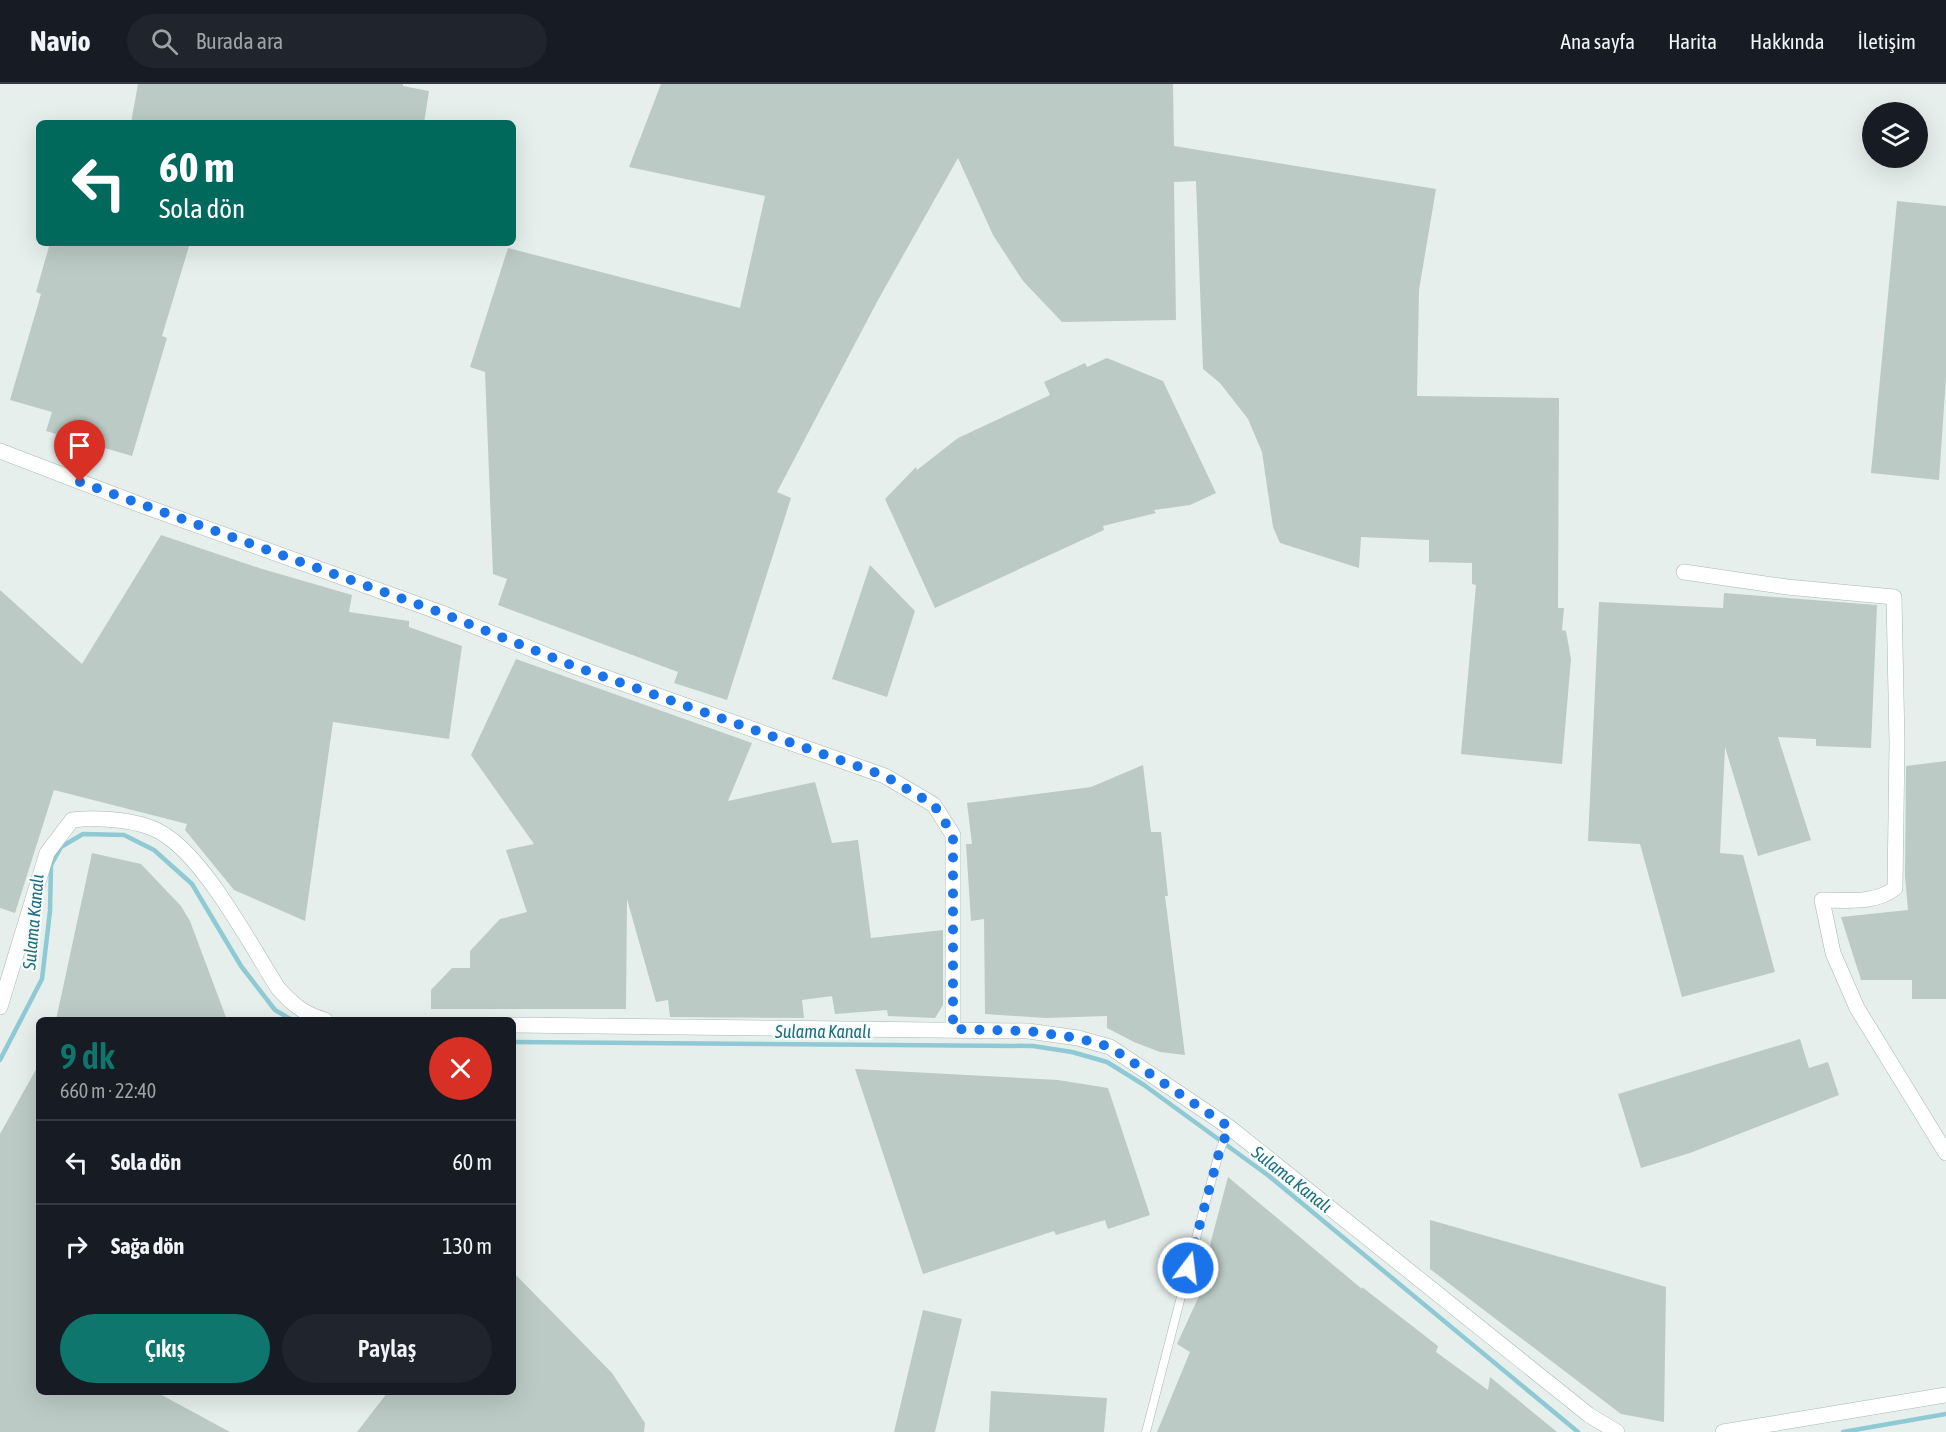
<!DOCTYPE html>
<html lang="tr">
<head>
<meta charset="utf-8">
<style>
  :root { --surface:#171b24; --page:#20242c; --text:#f1f3f6; --muted:#9ea1a6; --line:#363941; --accent:#0f766e }
  body { margin:0; font-family:"Asap Condensed",sans-serif; background:var(--page); color:var(--text); height:100vh; display:flex; flex-direction:column; font-size:22px; white-space:nowrap }
  * { box-sizing:border-box; margin:0 }
  p { font-size:20px; color:var(--muted) }
  .icon { flex:none; width:33px; height:33px; fill:none; stroke:currentColor; stroke-width:2; stroke-linecap:round; stroke-linejoin:round }
  .map { position:relative; flex:1; overflow:hidden }
  .drawer { position:absolute; left:36px; top:933px; width:480px; height:378px; display:flex; flex-direction:column; background:var(--surface); border-radius:9px; box-shadow:0 6px 24px #0002 }
  .drawer>* { flex:none }
  .top-card { position:absolute; left:36px; top:36px; width:480px; height:126px; border-radius:9px; box-shadow:0 6px 24px #0002; background:#00695c; color:#fff; overflow:hidden }
  .controls { position:absolute; left:1862px; top:18px; display:grid; gap:12px }
  .controls a { display:grid; place-items:center; width:66px; height:66px; border-radius:50%; background:var(--surface); box-shadow:0 6px 24px #0002; font-size:30px }
  .pin { position:absolute; display:grid; place-items:center; width:51px; height:51px; color:#fff; margin:-62px -26px; border-radius:50% 50% 50% 0; rotate:-45deg; box-shadow:0 0 6px #0007 }
  .pin .icon { rotate:45deg }
  .me { position:absolute; width:66px; margin:-33px; rotate:15deg; stroke-linejoin:round; filter:drop-shadow(0 0 4px #0008) }
  .turn { display:flex; align-items:center; gap:21px; height:126px; padding:0 24px; font-size:27px }
  .turn .icon { width:78px; height:78px; stroke-width:2.5 }
  .turn b { display:block; font-size:42px; line-height:51px }
  .round { display:grid; place-items:center; flex:none; width:63px; height:63px; border-radius:32px; background:var(--page) }
  .summary { display:flex; align-items:center; justify-content:space-between; height:102px; padding:0 24px }
  h1 { font-size:36px; font-weight:600; line-height:45px; color:var(--accent) }
  .cta { display:flex; gap:12px; margin-top:auto; padding:12px 24px }
  .cta a { flex:1; height:69px; border-radius:36px; background:var(--accent); color:#fff; font-size:24px; font-weight:600; line-height:69px; text-align:center }
  .cta a+a { background:var(--page); color:var(--text) }
  ul { padding:0; list-style:none }
  li { display:flex; align-items:center; gap:18px; height:84px; padding:0 24px; border-top:2px solid var(--line) }
  li div { flex:1 }
  li b { display:block; font-size:22px }
  li em { font-style:normal }
  header { display:flex; align-items:center; gap:36px; box-sizing:border-box; height:84px; padding:0 30px; background:var(--surface); border-bottom:2px solid var(--line) }
  header strong { font-size:28px }
  nav { display:flex; gap:33px; margin-inline-start:auto; font-size:21px }
  .search { width:420px; height:54px; background:var(--page); display:flex; align-items:center; gap:15px; box-sizing:border-box; padding:0 21px; border-radius:33px; color:var(--muted); font-size:22px }
  .map>svg:first-child { display:block }
</style>
</head>
<body>
<header>
<strong>Navio</strong>
<div class="search"><svg class="icon" aria-label="search" viewBox="0 0 24 24"><circle cx="10" cy="10" r="6"/><path d="M15 15l6 6"/></svg>Burada ara</div>
<nav><a>Ana sayfa</a><a>Harita</a><a>Hakkında</a><a>İletişim</a></nav>
</header>
<div class="map">
<svg width="1946" height="1348" viewBox="0 0 1946 1348">
  <rect width="100%" height="100%" fill="#e6efeb"/>
  <g fill="none" stroke-linecap="round" stroke-linejoin="round">
    <path stroke="#8ec9d4" stroke-width="4.5" d="M513 958 1033 962 1072 968 1107 978 1144 1001 1269 1092 1578 1348
      M0 976 42 895 50 827 51 781 61 763 83 750 124 751 154 766 192 800 241 882 275 926 292 936
      M1843 1348 1946 1330"/>
  </g>
  <path fill="#bbcac4" d="M138 0H403V2L429 7 424 39H131Z
    M661 0H1173L1174 62 1436 105 1419 206 1417 312 1559 314 1558 524H1564L1562 546 1566 547 1571 575 1562 680 1461 670 1476 501 1472 500V479L1429 478V456L1361 453 1359 484 1280 459 1273 443 1262 368 1248 335 1220 299 1203 285 1196 97 1174 98 1176 236 1062 238 1023 197 993 151 958 74 878 216 777 408 791 414 727 616 674 599 678 588 498 521 507 495 493 490 485 288 470 283 508 164 740 224 765 112 629 83Z
    M1897 117 1946 122V293L1939 396 1871 389Z
    M50 159H190L162 252 167 254 132 372 46 347 52 328 10 316 41 210 36 208Z
    M1107 274 1163 297 1216 409 1190 421 1154 426 1156 429 1103 442 1104 446 935 524 885 415 916 383 917 386 958 354 1050 311 1044 298 1085 279 1087 283Z
    M161 451 259 484 352 511 349 528 409 537V543L462 562 449 655 333 638 305 837 234 806 185 746 187 740 54 706 15 829 0 824V506L82 580Z
    M870 481 915 527 887 613 832 595Z
    M1724 509 1877 521 1871 664 1816 662V655L1778 653 1811 756 1758 772 1725 663 1720 769 1743 771 1775 888 1682 913 1640 760 1588 757 1599 518 1723 524Z
    M516 575 752 659 728 717 815 698 832 759 858 756 871 854 943 846V921L935 934 888 932 887 926 835 930 832 912 802 916 804 934 670 933 668 916 656 918 627 815 626 925H431V906L452 884H470V867L500 835 527 828 506 766 534 760 471 671Z
    M1946 677V915H1912V896H1861L1841 833 1908 826 1905 792 1906 682Z
    M1143 681 1151 748H1161L1168 812H1165L1185 971 1160 968 1134 958 1107 944V932L1046 934 985 930 984 835 971 837 966 760H972L967 719 1091 703Z
    M92 769 141 780 181 822 190 837 227 936H56Z
    M1800 955 1809 984 1828 978 1839 1011 1690 1069 1641 1084 1618 1010Z
    M39 980V1308H156L230 1348H0V1050Z
    M855 985 1058 996 1108 1004 1150 1131 1108 1145 1105 1136 1056 1151 1054 1147 923 1190Z
    M1228 1093 1362 1205V1203L1438 1262 1436 1268 1488 1306 1490 1293 1557 1348H1157L1190 1268 1177 1260 1205 1199 1211 1157Z
    M1430 1136 1666 1203 1664 1338 1621 1330 1430 1185Z
    M513 1188 612 1289 645 1339 644 1348H357L388 1308H513Z
    M923 1226 962 1235 935 1348H894Z
    M991 1307 1107 1314 1104 1348H989Z"/>
  <g fill="none" stroke-linecap="round" stroke-linejoin="round">
    <g stroke="#a8b8b2" stroke-width="9">
      <path id="lane" d="M1146 1348 1199 1143 1219 1069 1229 1043"/>
    </g>
    <g stroke="#a8b8b2" stroke-width="16">
      <path id="street" d="M0 367 141 421 439 528 576 583 885 692 934 721 953 751V945
        M1684 488 1787 503 1894 513 1897 659 1895 804C1876 820 1846 816 1822 816L1833 869 1857 924 1946 1069
        M0 923 47 769 72 736C98 733 142 735 165 751 207 778 250 860 278 904 292 920 304 930 325 936
        M513 941 1028 947 1078 954 1110 963 1229 1043 1589 1331 1617 1348
        M1723 1348 1946 1311"/>
    </g>
    <use href="#lane" stroke="#fff" stroke-width="8"/>
    <use href="#street" stroke="#fff" stroke-width="15"/>
  </g>
  <g fill="none" stroke-linecap="round" stroke-linejoin="round">
    <path stroke="#1a73e8" stroke-width="10" stroke-dasharray="0 18" d="M80 398 439 528 576 583 885 692 934 721 953 751V945L1028 947 1078 954 1110 963 1229 1043 1219 1069 1188 1184"/>
  </g>
  <g text-anchor="middle" dominant-baseline="central" stroke-width="4.5" stroke-linejoin="round" paint-order="stroke">
    <g font-size="18" font-style="italic" fill="#1c6f80" stroke="#f7fbf9">
      <text transform="translate(33 838) rotate(-85)">Sulama Kanalı</text>
      <text x="823" y="947">Sulama Kanalı</text>
      <text transform="translate(1292 1095) rotate(38)">Sulama Kanalı</text>
    </g>
  </g>
</svg>
<div class="controls">
<a><svg class="icon" aria-label="layers" viewBox="0 0 24 24"><path d="M12 4l9 5-9 5-9-5zM3 14l9 5 9-5"/></svg></a>
</div>
<div class="pin" style="left:80px;top:398px;background:#d93025"><svg class="icon" aria-label="arrive" viewBox="0 0 24 24"><path d="M6 21V4h12l-3 4 3 4H6"/></svg></div>
<svg class="me" style="left:1188px;top:1184px" viewBox="-20 -20 40 40"><circle r="17" fill="#1a73e8" stroke="#fff" stroke-width="3"/><path d="M0-11L8 9 0 5-8 9z" fill="#fff"/></svg>
<div class="top-card">
<div class="turn"><svg class="icon" aria-label="left" viewBox="0 0 24 24"><path d="M17 20v-9H6M10 6l-5 5 5 5"/></svg><div><b>60 m</b>Sola dön</div></div>
</div>
<section class="drawer">
<div class="summary"><div><h1>9 dk</h1><p>660 m · 22:40</p></div><a class="round" style="background:#d93025;color:#fff"><svg class="icon" aria-label="close" viewBox="0 0 24 24"><path d="M6 6l12 12M18 6L6 18"/></svg></a></div>
<ul>
<li><svg class="icon" aria-label="left" viewBox="0 0 24 24"><path d="M17 20v-9H6M10 6l-5 5 5 5"/></svg><div><b>Sola dön</b></div><em>60 m</em></li>
<li><svg class="icon" aria-label="right" viewBox="0 0 24 24"><path d="M7 20v-9h11M14 6l5 5-5 5"/></svg><div><b>Sağa dön</b></div><em>130 m</em></li>
</ul>
<div class="cta"><a>Çıkış</a><a>Paylaş</a></div>
</section>
</div>
</body>
</html>
